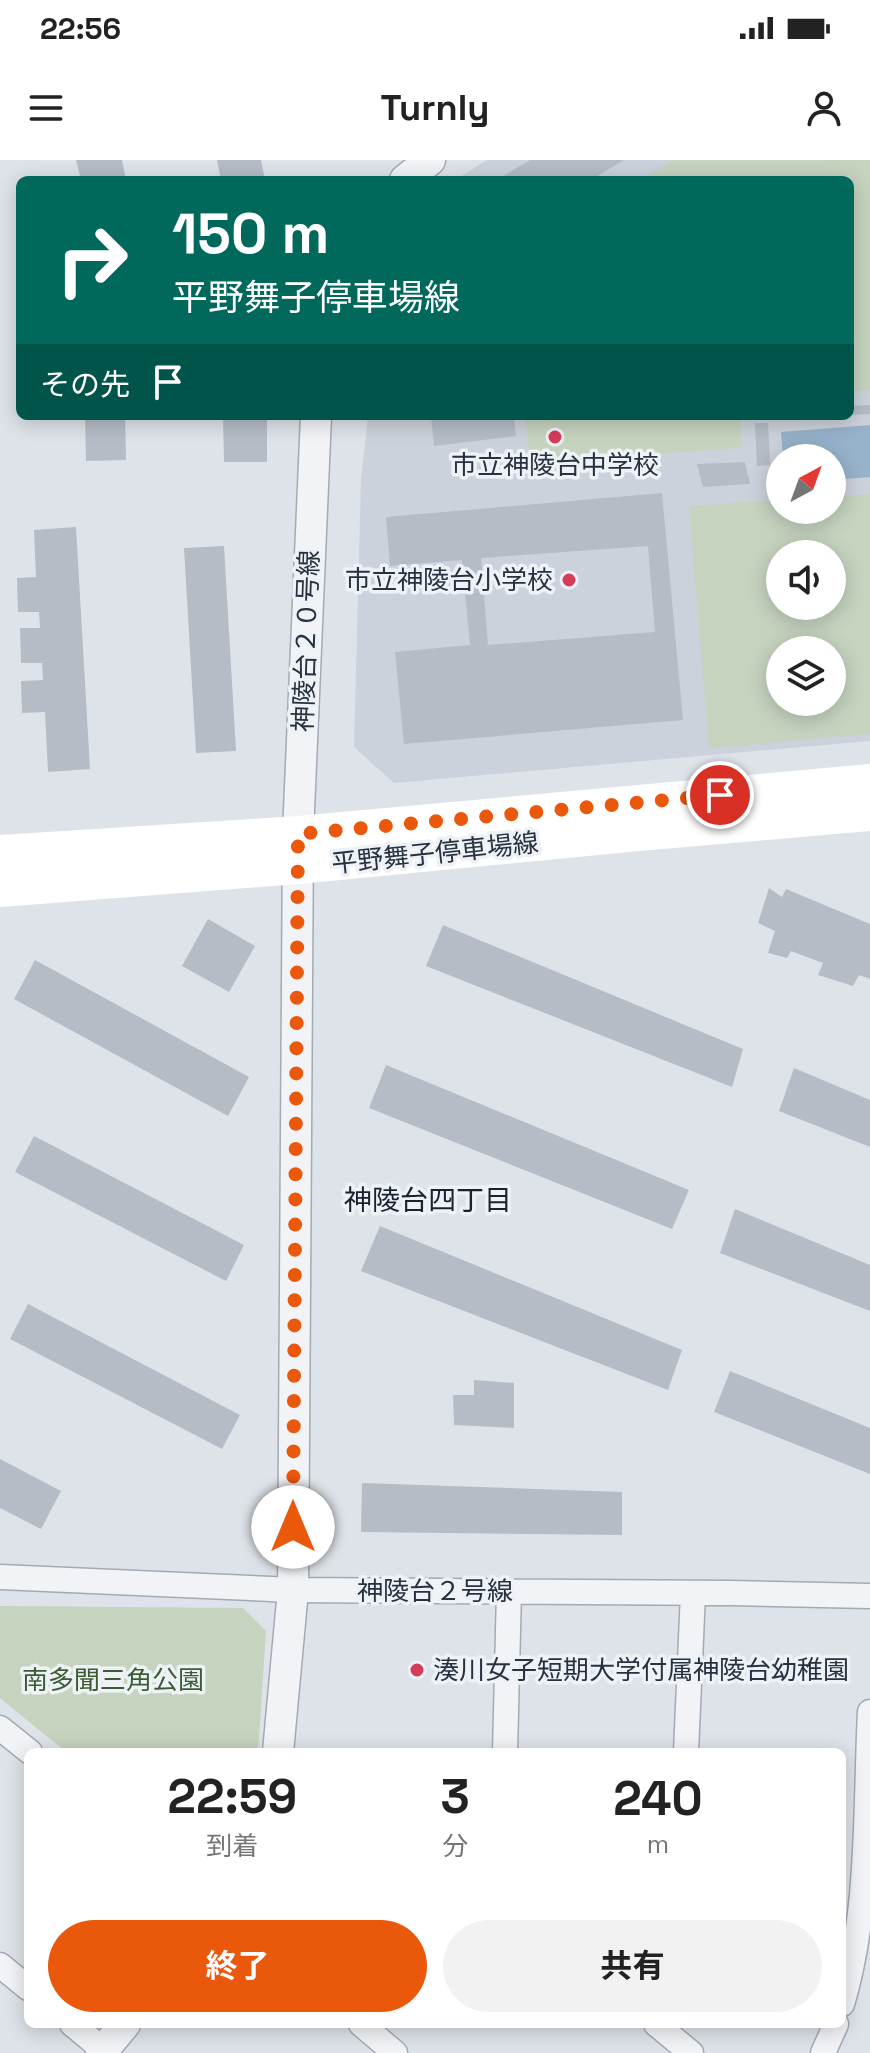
<!DOCTYPE html>
<html lang="ja">
<head>
<meta charset="utf-8">
<style>
  :root { --surface:#fff; --page:#f2f2f2; --text:#222; --muted:#767676; --accent:#ea580c }
  body { margin:0; font-family:"Space Grotesk","Noto Sans JP",sans-serif; background:var(--page); color:var(--text); height:100vh; display:flex; flex-direction:column; font-size:30px; white-space:nowrap }
  * { box-sizing:border-box; margin:0 }
  p { font-size:26px; color:var(--muted) }
  .icon { flex:none; width:44px; height:44px; fill:none; stroke:currentColor; stroke-width:2; stroke-linecap:round; stroke-linejoin:round }
  .map { position:relative; flex:1; overflow:hidden }
  .panel { position:absolute; left:24px; top:1588px; width:822px; height:280px; display:flex; flex-direction:column; background:var(--surface); border-radius:12px; box-shadow:0 4px 20px #0003 }
  .panel>* { flex:none }
  .hud { position:absolute; left:16px; top:16px; width:838px; height:244px; border-radius:12px; box-shadow:0 4px 20px #0003; background:#00695c; color:#fff; overflow:hidden }
  .needle { width:52px; rotate:41deg }
  .controls { position:absolute; left:766px; top:284px; display:grid; gap:16px }
  .controls a { display:grid; place-items:center; width:80px; height:80px; border-radius:50%; background:var(--surface); box-shadow:0 4px 20px #0003; font-size:40px }
  .pin { position:absolute; display:grid; place-items:center; width:68px; height:68px; color:#fff; margin:-34px; border:4px solid #fff; border-radius:50%; box-shadow:0 2px 8px #0007 }
  .me { position:absolute; width:88px; margin:-44px; rotate:0deg; stroke-linejoin:round; filter:drop-shadow(0 0 6px #0008) }
  .turn { display:flex; align-items:center; gap:28px; height:168px; padding:0 24px; font-size:36px }
  .turn .icon { width:104px; height:104px; stroke-width:2.5 }
  .turn b { display:block; font-size:56px; line-height:68px }
  .then { display:flex; align-items:center; height:76px; padding:0 24px; background:#0003; gap:16px; font-size:30px }
  .eta { display:flex; justify-content:space-evenly; align-items:center; height:136px; text-align:center }
  .eta b { font-size:48px; font-weight:700; line-height:56px }
  .cta { display:flex; gap:16px; margin-top:auto; padding:16px 24px }
  .cta a { flex:1; height:92px; border-radius:48px; background:var(--accent); color:#fff; font-size:32px; font-weight:700; line-height:92px; text-align:center }
  .cta a+a { background:var(--page); color:var(--text) }
  .status { display:flex; justify-content:space-between; align-items:center; height:56px; padding:0 40px; background:var(--surface); direction:ltr }
  .status svg { height:22px; fill:currentColor }
  header { display:flex; justify-content:space-between; align-items:center; height:104px; padding:0 24px; background:var(--surface); font-size:36px; font-weight:700 }
  .map>svg:first-child { display:block }
</style>
</head>
<body>
<div class="status"><b>22:56</b><svg viewBox="0 0 49 12"><path d="M0 12V9h3v3zM5 12V6h3v6zM10 12V3h3v9zM15 12V0h3v12zM26 1h20v11H26zM47 4h2v5h-2z"/></svg></div>
<header><svg class="icon" aria-label="menu" viewBox="0 0 24 24"><path d="M4 6h16M4 12h16M4 18h16"/></svg>Turnly<svg class="icon" aria-label="person" viewBox="0 0 24 24"><circle cx="12" cy="8" r="4"/><path d="M4 21q1-7 8-7t8 7"/></svg></header>
<div class="map">
<svg width="870" height="1893" viewBox="0 0 870 1893">
  <rect width="100%" height="100%" fill="#dee3e9"/>
  <path fill="#ccd2db" fill-rule="evenodd" d="M487 0H870V581L394 623 354 587 361 319 368 256H850V20H455ZM780 298H832V350H780ZM780 394H832V446H780ZM780 490H832V542H780Z"/>
  <path fill="#c5d3bf" fill-rule="evenodd" d="M674 0H870V230L850 232V20H640Z
    M525 256H741L742 288 531 303Z
    M870 334V574L709 588 689 346 780 340V350H832V337ZM832 394V446H780V394ZM780 490H832V542H780Z
    M0 1446 243 1448 266 1471 258 1592H66L0 1538Z"/>
  <path fill="#97b2cb" d="M870 265V317L832 320V298H783L781 272Z"/>
  <path fill="#b5bcc6" fill-rule="evenodd" d="M76 0H122L126 20H81Z
    M217 0H261L265 20H221Z
    M530 0H624L591 20H497Z
    M870 245V254L850 255V246Z
    M85 256H125L126 300 86 301Z
    M223 256H267V302H224Z
    M431 256H514L516 276 434 286Z
    M755 263H768L770 305 757 306Z
    M745 302 750 324 703 327 697 304Z
    M662 333 683 560 404 584 395 492 470 485 462 400 390 406 386 357ZM648 386 655 472 488 485 481 398Z
    M76 367 90 609 48 612 45 552 22 553 21 521 43 520 42 503H21L20 468H40L39 452H18L17 418 36 417 34 370Z
    M224 386 236 591 196 593 184 388Z
    M769 728 782 737 786 729 870 764V819L859 815 853 826 818 815 823 803 791 791 787 798 768 793 775 771 758 763Z
    M208 759 255 786 229 832 182 806Z
    M443 765 743 889 732 927 426 806Z
    M35 800 249 917 228 956 14 839Z
    M386 905 689 1030 672 1069 369 948Z
    M794 908 870 940V987L779 951Z
    M34 976 244 1085 226 1121 15 1012Z
    M735 1049 870 1105V1151L720 1093Z
    M380 1066 682 1190 668 1230 361 1111Z
    M28 1144 240 1255 222 1289 10 1179Z
    M730 1211 870 1268V1314L714 1252Z
    M474 1220 514 1223V1268L454 1265 453 1235H474Z
    M0 1299 61 1331 41 1369 0 1348Z
    M362 1323 622 1332V1375L361 1372Z"/>
  <g fill="none" stroke-linecap="round" stroke-linejoin="round">
    <g stroke="#a3aab3" stroke-width="27">
      <path id="minor" d="M0 1417 293 1430 731 1433 870 1436
        M0 1568 30 1592
        M505 1592 509 1431
        M686 1592 693 1433
        M0 1805 28 1828
        M842 1844C870 1751 865 1648 870 1552
        M72 1864 107 1893
        M361 1864 395 1893
        M656 1864 691 1893
        M823 1893 836 1864"/>
    </g>
    <g stroke="#a3aab3" stroke-width="33">
      <path id="tertiary" d="M405 20 430 0
        M278 1592 293 1430 298 674 316 256
        M101 1893 125 1864"/>
    </g>
    <use href="#minor" stroke="#f1f3f7" stroke-width="24"/>
    <use href="#tertiary" stroke="#f1f3f7" stroke-width="30"/>
    <path stroke="#fff" stroke-width="36" d="M0 693 298 674 870 622
      M0 729 298 706 638 673 870 653"/>
  </g>
  <g fill="none" stroke-linecap="round" stroke-linejoin="round">
    <path stroke="#ea580c" stroke-width="14" stroke-dasharray="0 25.2" d="M293 1367 298 674 720 635"/>
  </g>
  <g fill="#d53c58" stroke="#eef2f6" stroke-width="3">
    <circle cx="555" cy="277" r="8"/>
    <circle cx="569" cy="420" r="8"/>
    <circle cx="417" cy="1510" r="8"/>
  </g>
  <g text-anchor="middle" dominant-baseline="central" stroke-width="7" stroke-linejoin="round" paint-order="stroke">
    <g font-size="26" fill="#273140" stroke="#eef2f6">
      <text x="555" y="305">市立神陵台中学校</text>
      <text x="553" y="420" text-anchor="end">市立神陵台小学校</text>
      <text x="433" y="1510" text-anchor="start">湊川女子短期大学付属神陵台幼稚園</text>
    </g>
    <g font-size="26" fill="#273140" stroke="#eef2f6">
      <text transform="translate(306 481) rotate(-88)">神陵台２０号線</text>
      <text transform="translate(435 693) rotate(-6)">平野舞子停車場線</text>
      <text x="435" y="1431">神陵台２号線</text>
    </g>
    <g font-size="26" fill="#3c5d33" stroke="#eef2f6">
      <text x="113" y="1520">南多聞三角公園</text>
    </g>
    <g font-size="28" fill="#192231" stroke="#eef2f6">
      <text x="428" y="1040">神陵台四丁目</text>
    </g>
  </g>
</svg>
<div class="controls">
<a><svg class="needle" viewBox="-14 -14 28 28"><path d="M0-13l5 13h-10z" fill="#e53935"/><path d="M0 13l5-13h-10z" fill="#767676"/></svg></a>
<a><svg class="icon" aria-label="sound" viewBox="0 0 24 24"><path d="M4 9h4l5-4v14l-5-4H4zM17 9q2 3 0 6"/></svg></a>
<a><svg class="icon" aria-label="layers" viewBox="0 0 24 24"><path d="M12 4l9 5-9 5-9-5zM3 14l9 5 9-5"/></svg></a>
</div>
<div class="pin" style="left:720px;top:635px;background:#d93025"><svg class="icon" aria-label="arrive" viewBox="0 0 24 24"><path d="M6 21V4h12l-3 4 3 4H6"/></svg></div>
<svg class="me" style="left:293px;top:1367px" viewBox="-20 -20 40 40"><circle r="19" fill="#fff"/><path d="M0-13L10 11 0 6-10 11z" fill="#ea580c"/></svg>
<div class="hud">
<div class="turn"><svg class="icon" aria-label="right" viewBox="0 0 24 24"><path d="M7 20v-9h11M14 6l5 5-5 5"/></svg><div><b>150 m</b>平野舞子停車場線</div></div>
<div class="then">その先<svg class="icon" aria-label="arrive" viewBox="0 0 24 24"><path d="M6 21V4h12l-3 4 3 4H6"/></svg></div>
</div>
<section class="panel">
<div class="eta">
<div><b>22:59</b><p>到着</p></div>
<div><b>3</b><p>分</p></div>
<div><b>240</b><p>m</p></div>
</div>
<div class="cta"><a>終了</a><a>共有</a></div>
</section>
</div>
</body>
</html>
